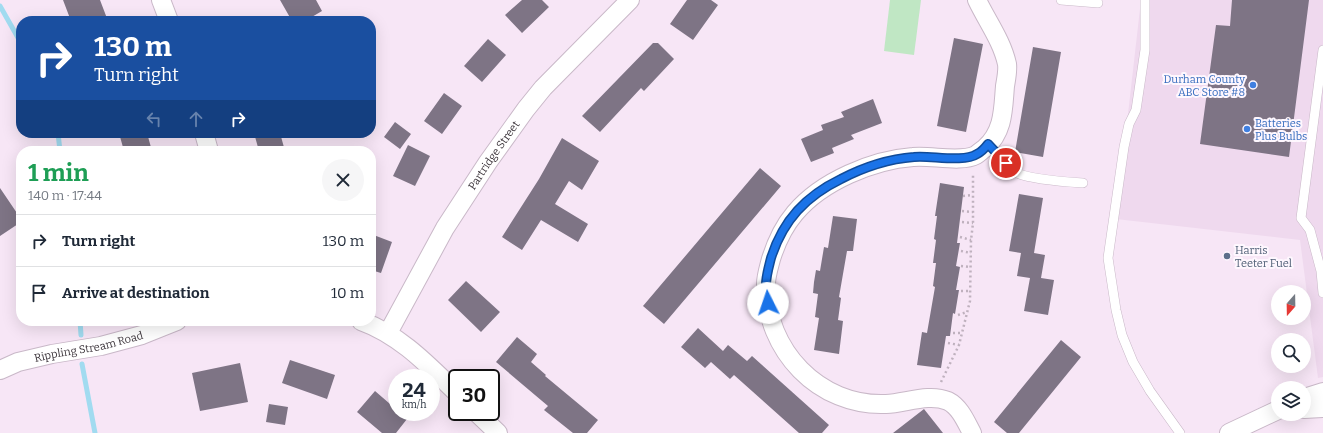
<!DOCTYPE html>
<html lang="en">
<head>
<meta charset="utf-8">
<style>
  :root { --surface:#fff; --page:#f6f6f7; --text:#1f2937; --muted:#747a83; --line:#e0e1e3 }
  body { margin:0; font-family:Bitter,serif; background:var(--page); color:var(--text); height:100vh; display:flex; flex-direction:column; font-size:15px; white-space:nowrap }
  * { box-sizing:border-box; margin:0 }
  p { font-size:13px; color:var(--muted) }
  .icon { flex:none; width:22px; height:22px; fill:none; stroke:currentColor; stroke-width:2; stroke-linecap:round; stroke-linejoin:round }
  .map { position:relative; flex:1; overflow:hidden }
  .drawer { position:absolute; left:16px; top:146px; width:360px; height:180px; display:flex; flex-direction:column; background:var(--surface); border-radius:16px; box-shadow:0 4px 16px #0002 }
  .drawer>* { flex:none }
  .guide { position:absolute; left:16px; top:16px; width:360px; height:122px; border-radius:16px; box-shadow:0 4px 16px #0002; background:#1a4fa0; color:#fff; overflow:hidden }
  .needle { width:26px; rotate:200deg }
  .fabs { position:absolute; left:1271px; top:285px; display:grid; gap:8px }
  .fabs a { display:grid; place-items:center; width:40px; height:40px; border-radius:50%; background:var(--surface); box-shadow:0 4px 16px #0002; font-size:20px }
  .speed { position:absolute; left:388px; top:369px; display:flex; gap:8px; font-size:20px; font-weight:700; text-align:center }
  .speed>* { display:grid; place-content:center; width:52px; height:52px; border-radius:50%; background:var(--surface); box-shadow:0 4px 16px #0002; line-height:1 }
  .speed small { font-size:10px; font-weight:400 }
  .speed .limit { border:2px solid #111; border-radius:6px; background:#fff; color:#111 }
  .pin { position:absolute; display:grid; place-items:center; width:34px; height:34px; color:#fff; margin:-17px; border:2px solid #fff; border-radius:50%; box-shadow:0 1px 4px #0007 }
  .me { position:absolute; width:44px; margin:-22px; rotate:356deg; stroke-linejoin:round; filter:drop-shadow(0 0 3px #0008) }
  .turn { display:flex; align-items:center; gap:14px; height:84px; padding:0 12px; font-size:18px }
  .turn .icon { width:52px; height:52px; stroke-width:2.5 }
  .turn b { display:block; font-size:28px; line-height:34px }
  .lanes { display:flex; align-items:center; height:38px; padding:0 12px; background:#0003; justify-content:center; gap:20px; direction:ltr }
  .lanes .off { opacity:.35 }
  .round { display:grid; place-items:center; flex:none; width:42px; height:42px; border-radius:21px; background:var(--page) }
  .head { display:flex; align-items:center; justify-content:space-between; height:68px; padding:0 12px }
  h1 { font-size:24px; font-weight:700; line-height:30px; color:#1e9e55 }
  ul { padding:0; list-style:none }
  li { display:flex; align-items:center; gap:12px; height:52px; padding:0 12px; border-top:1px solid var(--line) }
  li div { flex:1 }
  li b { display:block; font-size:15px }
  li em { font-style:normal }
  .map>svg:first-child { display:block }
</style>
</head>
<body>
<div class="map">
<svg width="1323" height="433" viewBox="0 0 1323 433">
  <rect width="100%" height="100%" fill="#f7e6f6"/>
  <path fill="#efd9ee" d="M1141 0H1323V377L1318 378 1300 240 1116 219Z"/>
  <path fill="#c0e7c4" d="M890 0H921L914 55 884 51Z"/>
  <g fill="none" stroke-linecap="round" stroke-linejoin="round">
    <path stroke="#a1dbf0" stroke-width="5" d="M0 6 21 43
      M58 133 60 151
      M80 321 81 335
      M82 364 95 433"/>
  </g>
  <path fill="#7e7485" d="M63 0H100L108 21H71Z
    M280 0H316L322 11 305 21H292Z
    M522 0H542L549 7 522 33 505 15Z
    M687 0H711L718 5 693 40 670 24Z
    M1232 0H1309L1289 157 1200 144 1216 25 1230 26Z
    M954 38 983 44 966 132 937 126Z
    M488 39 506 55 482 82 464 66Z
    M653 43H658L674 59 644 91 641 88 600 132 582 116Z
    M1033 47 1061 52 1043 157 1015 152Z
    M444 93 462 106 442 134 424 121Z
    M873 99 882 123 851 135 854 139 832 148 834 153 811 162 801 139 823 130 821 125 844 117 841 112Z
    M395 122 411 134 400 149 384 137Z
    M119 133H147L152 151H124Z
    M254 133H280L285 151H259Z
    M562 138 599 161 582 190 569 181 555 204 588 224 578 242 541 220 522 250 502 237 539 179Z
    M408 145 430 156 415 186 393 176Z
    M760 168 781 186 664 324 643 306Z
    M940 183 964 187 957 243H960L956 266 960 267 956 290H959L955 314 953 313 950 336H946L941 368 917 365 922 332 927 333 935 287 933 286 936 263H933L936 240 934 239 937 216H935Z
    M0 188 21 219V222L0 236Z
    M1019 194 1043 198 1034 253 1045 255 1041 278 1054 280 1048 315 1024 311 1030 278 1017 276 1021 253 1009 251Z
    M833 216 857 219 853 251H847L839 297 841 298 838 320 843 321 839 354 814 350 819 318 815 317 818 294 813 293 814 282 816 270 820 271 824 247 828 248Z
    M371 234 392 242 381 273 371 270Z
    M466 281 500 312 481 332 448 300Z
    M698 328 723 351 728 345 747 361 752 356 829 425 822 433H799L734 375 730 379 711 362 705 368 681 347Z
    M517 337 537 354 531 362 546 375 545 376 598 420 587 433H573L544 410 548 406 496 362Z
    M1061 340 1081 357 1019 433H1007L994 422Z
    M290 360 335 375 327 399 282 383Z
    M240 363 248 402 200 411 192 373Z
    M375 391 397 410V412H399L407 419 396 433H382L357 412Z
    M269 404 288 407 285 425 266 422Z
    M924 409 943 433H893Z"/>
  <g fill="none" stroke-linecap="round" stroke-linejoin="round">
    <g stroke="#c9b8c8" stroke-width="10">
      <path id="service" d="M1061 0 1098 3
        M1145 0V50L1136 110 1129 124 1124 147 1108 258 1116 310 1122 335 1133 362 1150 391 1180 433
        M1323 50 1301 218 1310 230 1321 271 1323 293
        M988 145C996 153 1004 166 1015 172 1027 179 1067 182 1083 183"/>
    </g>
    <g stroke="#c9b8c8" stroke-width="20">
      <g id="minor">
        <path d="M161 0 169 21"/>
        <path d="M204 133 209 151"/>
        <path d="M361 321C400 335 428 365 457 393"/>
        <path id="s1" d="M388 333 445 228 488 162 526 109 543 88 630 0"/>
        <path id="s2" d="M0 370 18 362 52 354 101 346 142 335 177 321"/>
        <path d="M1304 398 1323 392"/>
        <path d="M1304 409 1323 408"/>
        <path d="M476 412 498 433"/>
        <path d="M972 433C966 422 960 407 948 401 929 393 906 403 886 404 819 407 765 350 766 284 766 276 769 267 771 259 776 243 784 226 795 213 822 181 873 160 913 157 931 155 961 163 976 155 979 153 982 150 985 148 1004 131 1003 109 1005 86 1006 80 1008 71 1007 64 1002 41 987 21 977 0"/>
        <path d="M1229 433 1278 410"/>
      </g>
    </g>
    <path stroke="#bfb1be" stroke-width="2.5" stroke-dasharray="2 3" stroke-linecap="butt" d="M963 196 973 195
      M962 211 973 212
      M962 222 973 223
      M960 237 971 240
      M961 251 971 253
      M961 266 970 267
      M961 291H970
      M958 315 967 312
      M953 333H962
      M948 343 959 345
      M941 382 959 345 970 301 971 240 973 223V173"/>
    <use href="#service" stroke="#fff" stroke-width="9"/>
    <use href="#minor" stroke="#fff" stroke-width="18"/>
  </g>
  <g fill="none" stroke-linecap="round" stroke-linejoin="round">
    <g stroke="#114b97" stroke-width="10">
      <path id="route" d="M768 303C767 297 766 291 766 285 766 276 769 266 771 258 783 220 806 196 841 179 864 167 888 159 914 157 930 155 963 163 977 154 981 152 985 148 988 144L1006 163"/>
    </g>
    <use href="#route" stroke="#1a73e8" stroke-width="7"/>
  </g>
  <g fill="#3f7fe0" stroke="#fef7fe" stroke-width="1.5">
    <circle cx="1253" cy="85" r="4"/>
    <circle cx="1247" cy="129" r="4"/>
  </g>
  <circle fill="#5c6f8a" stroke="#fef7fe" stroke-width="1.5" cx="1227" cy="256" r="4"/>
  <g text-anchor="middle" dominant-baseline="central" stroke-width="4" stroke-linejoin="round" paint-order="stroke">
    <g font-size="11" fill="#366cbe" stroke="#fef7fe" text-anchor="end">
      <text x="1245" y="79">Durham County<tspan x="1245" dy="13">ABC Store #8</tspan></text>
      <text x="1255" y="123" text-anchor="start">Batteries<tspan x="1255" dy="13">Plus Bulbs</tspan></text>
    </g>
    <g font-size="11" fill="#3e373d" stroke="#fef7fe">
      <text stroke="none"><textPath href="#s1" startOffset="207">Partridge Street</textPath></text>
      <text stroke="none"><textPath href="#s2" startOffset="92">Rippling Stream Road</textPath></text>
    </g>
    <g font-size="11" fill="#4e5e75" stroke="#fef7fe" text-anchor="start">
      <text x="1235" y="250">Harris<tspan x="1235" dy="13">Teeter Fuel</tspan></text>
    </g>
  </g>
</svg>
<div class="fabs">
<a><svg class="needle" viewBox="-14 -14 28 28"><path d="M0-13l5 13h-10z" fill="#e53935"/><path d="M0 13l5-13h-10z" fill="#747a83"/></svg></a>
<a><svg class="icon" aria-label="search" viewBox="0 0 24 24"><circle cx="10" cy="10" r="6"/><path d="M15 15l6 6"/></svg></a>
<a><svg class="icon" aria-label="layers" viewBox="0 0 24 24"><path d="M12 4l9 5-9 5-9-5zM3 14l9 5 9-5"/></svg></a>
</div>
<div class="speed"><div>24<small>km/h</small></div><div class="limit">30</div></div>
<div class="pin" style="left:1006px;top:163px;background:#d93025"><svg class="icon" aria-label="arrive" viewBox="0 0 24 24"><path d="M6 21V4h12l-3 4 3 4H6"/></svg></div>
<svg class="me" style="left:768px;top:303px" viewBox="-20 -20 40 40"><circle r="19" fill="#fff"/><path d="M0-13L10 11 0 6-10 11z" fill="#1a73e8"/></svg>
<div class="guide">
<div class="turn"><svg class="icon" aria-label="right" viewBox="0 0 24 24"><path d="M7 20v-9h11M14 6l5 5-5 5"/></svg><div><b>130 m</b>Turn right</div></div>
<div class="lanes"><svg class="icon off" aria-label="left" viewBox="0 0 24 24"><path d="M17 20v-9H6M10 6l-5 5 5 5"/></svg><svg class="icon off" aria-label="ahead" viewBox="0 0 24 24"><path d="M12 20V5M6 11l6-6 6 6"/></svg><svg class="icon" aria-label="right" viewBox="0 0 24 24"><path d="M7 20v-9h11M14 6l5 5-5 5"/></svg></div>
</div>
<section class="drawer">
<div class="head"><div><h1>1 min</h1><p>140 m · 17:44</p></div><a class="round"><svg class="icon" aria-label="close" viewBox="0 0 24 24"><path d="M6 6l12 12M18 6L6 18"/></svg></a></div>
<ul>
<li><svg class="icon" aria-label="right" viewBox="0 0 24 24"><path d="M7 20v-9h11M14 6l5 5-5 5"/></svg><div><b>Turn right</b></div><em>130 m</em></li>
<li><svg class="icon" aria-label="arrive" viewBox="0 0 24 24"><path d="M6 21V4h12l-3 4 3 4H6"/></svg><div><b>Arrive at destination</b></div><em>10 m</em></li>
</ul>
</section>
</div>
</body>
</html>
